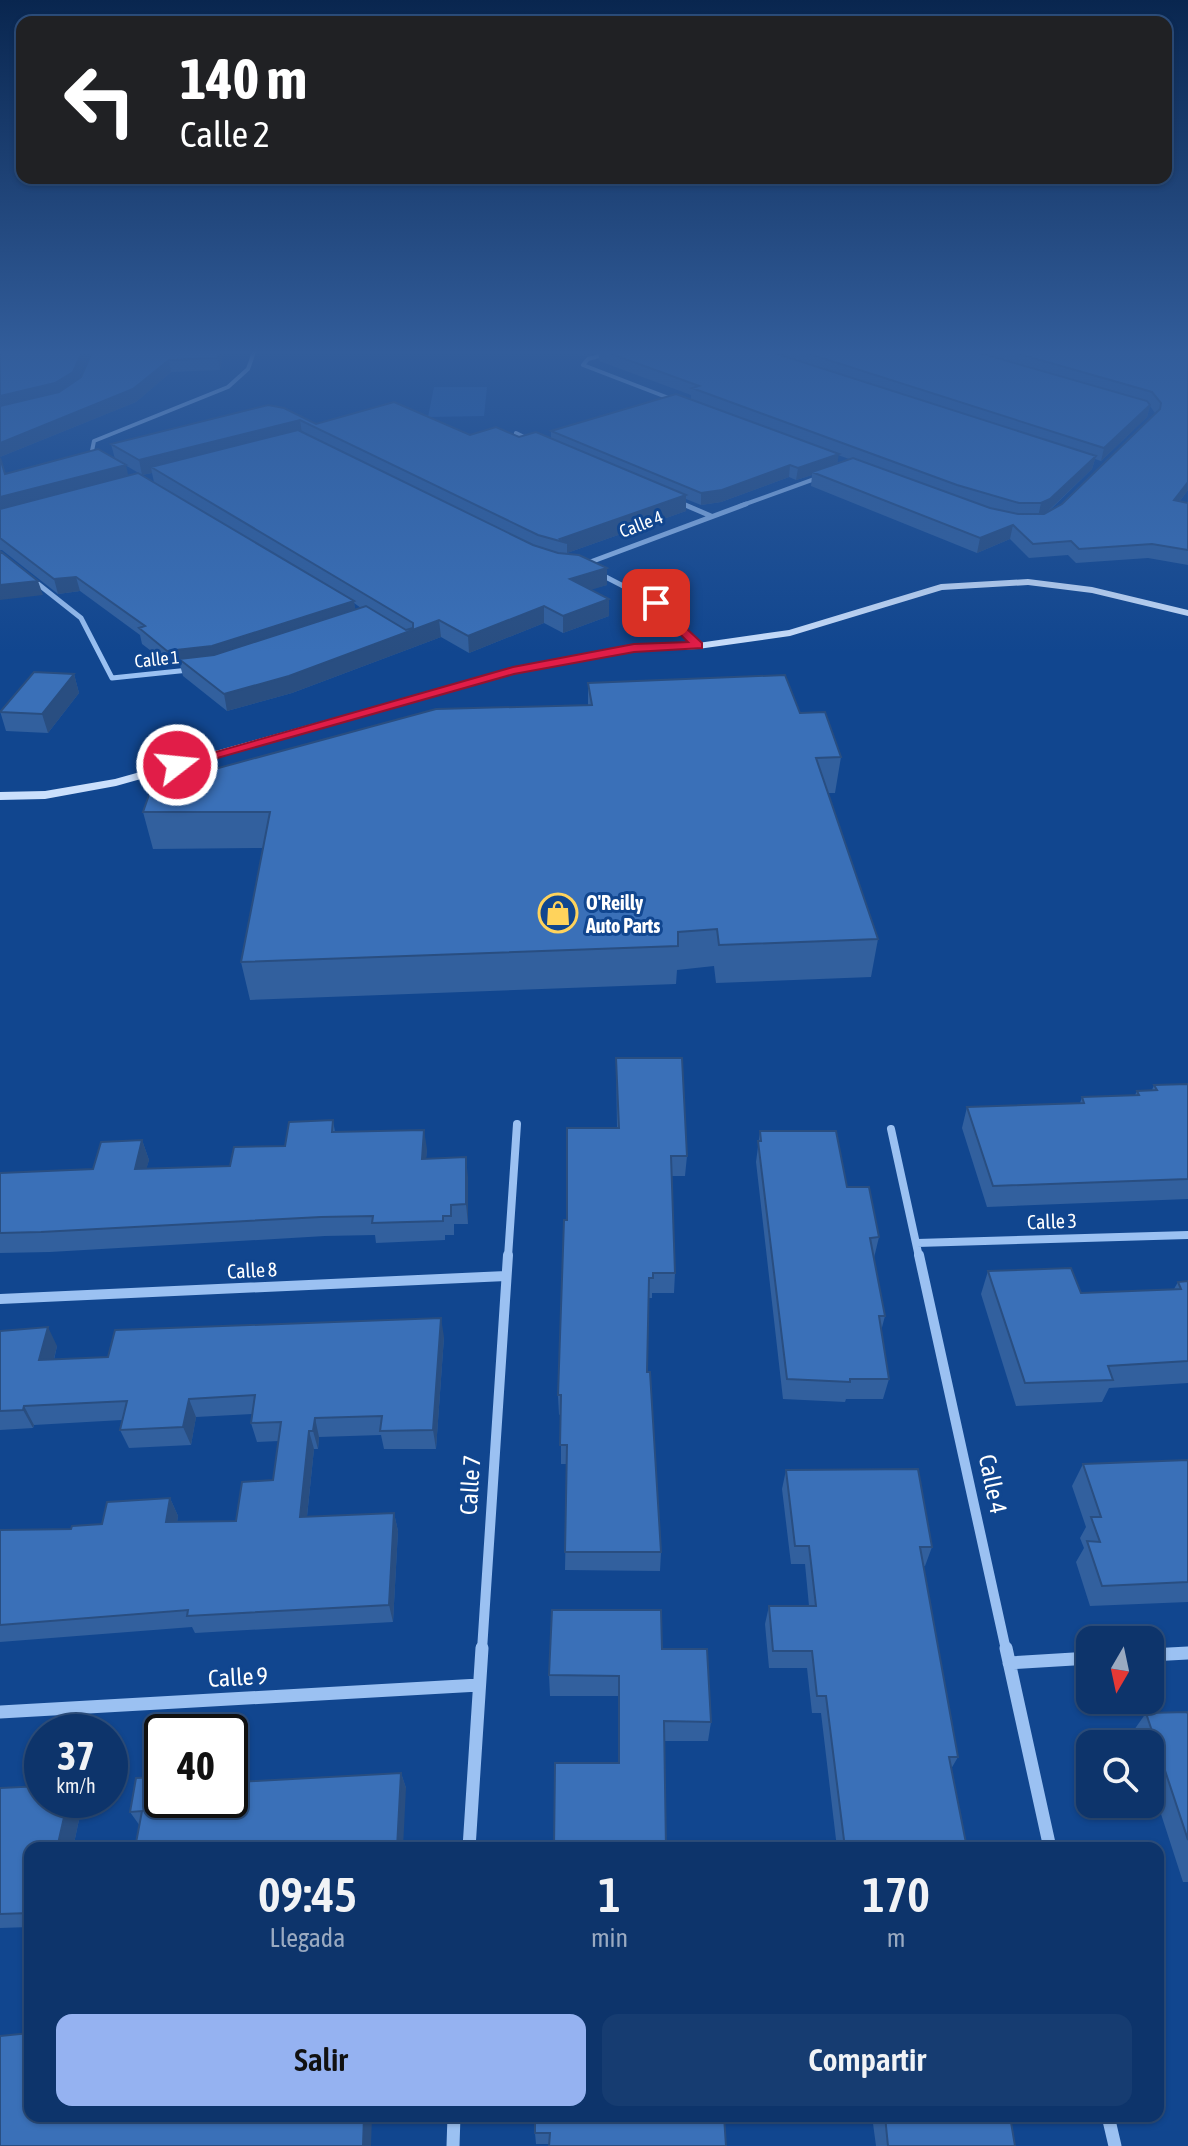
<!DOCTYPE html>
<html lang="es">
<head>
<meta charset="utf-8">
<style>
  :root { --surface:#0d346b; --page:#163c71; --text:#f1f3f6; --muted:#9aaac1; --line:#2d4f7e; --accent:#95b2f1 }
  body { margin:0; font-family:"Asap Condensed",sans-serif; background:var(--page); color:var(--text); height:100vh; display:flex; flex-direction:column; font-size:30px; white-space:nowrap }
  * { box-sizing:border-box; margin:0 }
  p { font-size:26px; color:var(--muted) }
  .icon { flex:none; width:44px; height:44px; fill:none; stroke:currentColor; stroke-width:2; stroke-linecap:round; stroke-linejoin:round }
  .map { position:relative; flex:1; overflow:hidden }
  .sheet { position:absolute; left:24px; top:1842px; width:1140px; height:280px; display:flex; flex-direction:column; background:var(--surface); border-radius:16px; box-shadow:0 2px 6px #0004,0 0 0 2px var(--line) }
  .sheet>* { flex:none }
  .hud { position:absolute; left:16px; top:16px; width:1156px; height:168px; border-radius:16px; box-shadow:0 2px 6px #0004,0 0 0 2px var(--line); background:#202124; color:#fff; overflow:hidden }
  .needle { width:52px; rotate:189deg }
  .tools { position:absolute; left:1076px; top:1626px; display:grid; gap:16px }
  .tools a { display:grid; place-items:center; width:88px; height:88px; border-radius:16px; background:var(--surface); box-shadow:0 2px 6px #0004,0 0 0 2px var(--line); font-size:40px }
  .speed { position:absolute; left:24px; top:1714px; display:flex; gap:16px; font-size:40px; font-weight:700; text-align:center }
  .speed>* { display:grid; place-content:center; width:104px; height:104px; border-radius:50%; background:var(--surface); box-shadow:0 2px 6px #0004,0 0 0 2px var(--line); line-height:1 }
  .speed small { font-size:20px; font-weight:400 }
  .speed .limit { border:4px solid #111; border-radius:12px; background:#fff; color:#111 }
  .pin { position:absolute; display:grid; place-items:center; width:68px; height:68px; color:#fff; margin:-34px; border-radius:16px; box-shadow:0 4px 12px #0006 }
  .me { position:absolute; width:88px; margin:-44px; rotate:74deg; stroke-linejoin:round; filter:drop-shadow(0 0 6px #0008) }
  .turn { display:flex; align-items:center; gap:28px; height:168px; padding:0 32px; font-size:36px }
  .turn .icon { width:104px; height:104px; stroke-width:2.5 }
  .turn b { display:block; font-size:56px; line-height:68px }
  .eta { display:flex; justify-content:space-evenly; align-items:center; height:136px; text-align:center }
  .eta b { font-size:48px; font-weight:600; line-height:56px }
  .button { display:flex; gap:16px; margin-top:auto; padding:16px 32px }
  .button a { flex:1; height:92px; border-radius:16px; background:var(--accent); color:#111; font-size:32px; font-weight:600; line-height:92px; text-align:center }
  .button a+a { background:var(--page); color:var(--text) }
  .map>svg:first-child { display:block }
</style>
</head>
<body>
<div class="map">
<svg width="1188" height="2146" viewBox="0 0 1188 2146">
  <rect width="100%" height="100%" fill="#11468f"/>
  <path fill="#235fae" d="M434 387H487L484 416 428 417Z"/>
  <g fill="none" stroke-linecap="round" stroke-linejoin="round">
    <path stroke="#9bc1f2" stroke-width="4" d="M615 352 588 359 583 365 674 400
      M516 433 530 440
      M101 456 92 451 94 441 228 387 248 369 254 352
      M679 503 687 506
      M740 506 820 477"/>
    <path stroke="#9bc1f2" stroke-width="5" d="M683 504 711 516
      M585 564 746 504
      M600 574 656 603 698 646
      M33 580 81 618 112 678 189 670"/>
    <path stroke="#9bc1f2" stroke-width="8" d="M891 1129 919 1257
      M917 1243 1188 1235
      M508 1257 517 1124"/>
    <path stroke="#9bc1f2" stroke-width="10" d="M919 1255 1006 1650
      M0 1299 506 1276
      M482 1650 508 1255"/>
    <path stroke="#9bc1f2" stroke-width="13" d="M1006 1648 1050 1848
      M1150 1655 1188 1653
      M1009 1663 1090 1658
      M0 1712 479 1685
      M469 1848 482 1648
      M1108 2116 1115 2146
      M453 2146 454 2116"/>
    <path fill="#cadffc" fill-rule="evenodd" d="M1028 579 1092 587 1188 610V616L1092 593 1028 585 942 590 790 636 698 649 634 651 514 674 116 786 45 799 0 800V792L45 791 115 779 513 668 634 645 698 643 789 630 941 584Z"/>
  </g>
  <path fill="#32609e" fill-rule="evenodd" d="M90 352 78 380 81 377 92 352H223L220 370 171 372 136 402 0 457Z
    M573 352H1188V490L1180 501 1188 503V565L1148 558 1076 563 1068 555 1029 558 1010 539 977 553 811 486 812 475 796 480 789 477 721 502 701 505 686 499V511L567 553 607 568V585L591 589 609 616 563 633 544 623 469 653 441 637 292 693 227 711 183 676 180 665 171 666 142 644 140 635 80 591 58 594 2 550H0V458L5 474 128 475 154 482 152 473 142 475 115 459 111 444 268 405 316 424 551 439V431L691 399V395L599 361V352L584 356ZM1150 406 1155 413 1062 504 1049 511 1092 469 1095 459 1101 461 1147 417ZM838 455 849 459 837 463ZM354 603 361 608 355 610Z
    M74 674 79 693 48 733 6 731 0 711Z
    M588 683 800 713 841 757 835 793H828L878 939 871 977 716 983 714 966 677 970 676 984 250 1000 241 962 263 848 153 849 143 812 588 705Z
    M616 1058 687 1156 685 1176H672L675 1273 674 1293H652V1298H649L647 1372 661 1552 660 1571 565 1570 567 1464H561V1414L559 1415 558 1395 567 1220 617 1128Z
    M1188 1084V1199L987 1207 962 1128 967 1107 1080 1103 1082 1097 1135 1095 1137 1091 1152 1090 1154 1085Z
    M333 1120 335 1132 427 1149 426 1158 468 1177V1224H454V1235H445V1240L376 1243 375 1235 325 1236 50 1252 0 1253V1173L93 1169 142 1140 149 1160 146 1169 230 1166 285 1146Z
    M760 1131 847 1187 879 1237 874 1258 885 1316 881 1331 889 1379 883 1399H846L845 1402 783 1399 756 1162Z
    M988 1271 1081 1293 1174 1289 1178 1282 1188 1281V1383L1109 1388 1102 1402 1016 1406 981 1294Z
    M0 1331 57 1346 54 1360 444 1337 436 1449H384L381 1435 319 1437 318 1449H314L307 1517 394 1513 398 1531 393 1622 195 1633 192 1627 0 1642V1530L71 1529 102 1524 170 1498 178 1516 177 1522 236 1521 273 1480 279 1441 257 1442 251 1423 252 1414 196 1417 191 1445 129 1448 120 1430 122 1420 34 1425 33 1428 0 1430Z
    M1188 1460V1602L1090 1606 1076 1562 1084 1548 1080 1538 1086 1527 1072 1486 1083 1464Z
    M786 1470 932 1547 925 1566H923L958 1757 951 1769 967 1848H837L821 1713H812L807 1668H769L765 1624 769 1606H809L805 1564H791L782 1489Z
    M662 1649 711 1722 708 1741H664L618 1763V1696H550L549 1675Z
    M1146 1713 1188 1714V1882H1183L1150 1780V1744H1139L1134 1730Z
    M401 1773 406 1788 140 1826 130 1812 162 1800 256 1781Z
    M0 1788 83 1801 73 1848H30V1927L0 1928Z
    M724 2116 550 2144H536L535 2133Z
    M872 2116H1010L1015 2146H876Z"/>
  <path fill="#294e81" d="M82 352H90L76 384 58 395 0 409V396Z
    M219 352H223L220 370 218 358Z
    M584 352H599L584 356Z
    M169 360 171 372 136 402 0 457V443Z
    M1150 405 1147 417 1101 461 1104 448Z
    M300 420 302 434 151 467 152 473 142 475 139 460Z
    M839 454 837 465 812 472V475L796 480 798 468Z
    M1096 456 1092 469 1046 513 1038 517 1041 503Z
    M126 465 129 479 0 512V497Z
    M790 465 789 477 721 502 701 505V493Z
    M1188 482V490L1170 514 1174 500Z
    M686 495V511L567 553V543L560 539Z
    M1013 525 1010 539 977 553 980 538Z
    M607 568V585L571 596 570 579Z
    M76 577 80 591 58 594 54 579Z
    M38 581 43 595 0 600V585Z
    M609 599V616L563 633V616Z
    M354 601 356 616 215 662 179 659 180 665 171 666 167 651Z
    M544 606V623L469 653 468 636Z
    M439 620 441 637 292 693 227 711 224 694Z
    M74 674 79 693 48 733 42 714Z
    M424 1130 427 1149 425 1178 422 1159Z
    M142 1140 149 1160 141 1188 135 1169Z
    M466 1157 468 1177V1224L466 1204Z
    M441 1318 444 1337 436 1449 433 1430Z
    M48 1327 57 1346 49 1379 39 1360Z
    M189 1399 196 1417 191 1445 183 1427Z
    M24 1406 34 1425 33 1428 23 1410Z
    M315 1418 319 1437 318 1449 313 1431Z
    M309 1431 314 1449 305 1535 300 1517Z
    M170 1498 178 1516 174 1540 166 1522Z
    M394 1513 398 1531 393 1622 389 1605Z
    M401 1773 406 1788 403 1848H397Z
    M68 1800 83 1801 73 1848H57Z
    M364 2116H372L371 2146H363Z"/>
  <path fill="#3a70b8" stroke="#294e81" stroke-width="2" d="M0 352H82L73 372 55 383 0 396Z
    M92 352H219L218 358 169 360 133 389 0 443V406L59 392 81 377Z
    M606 352H771L1096 456 1050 499 1041 503H1019L957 485 692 388 699 386Z
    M803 352H976L1147 401 1150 405 1104 448Z
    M1012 352H1188V482L1174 500 1188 503V550L1152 544 1079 549 1071 541 1033 544 1013 525 980 538 812 472 853 458 990 508 1018 514H1044L1062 504 1160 409 1161 403 1152 392Z
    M676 394 839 454 798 468 790 465 722 490 701 493 551 431Z
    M394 402 470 435 496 427 519 437 536 432 686 495 560 539 567 543 538 535 300 420 139 460 111 444 268 405 284 408 316 424Z
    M298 430 533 545 558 553 579 555 607 568 570 579 609 599 563 616 544 606 468 636 439 620 289 676 224 694 179 659 214 655 366 606 406 630 413 628V623L151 467Z
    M98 449 126 465 0 497V458L5 474Z
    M138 473 354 601 212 646 167 651 139 628 145 626 76 577 54 579 0 538V509Z
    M0 551 38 581 0 585Z
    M34 672 74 674 42 714 0 712Z
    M785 675 800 713 825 712 841 757 816 758 878 939 719 945 717 929 678 932V946L241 962 270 812H143L152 786 436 709 592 705 588 683Z
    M616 1058H682L687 1156H671L675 1273H653V1278H649L647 1372H650L661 1552H565L567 1445H560L561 1395H558L564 1220H567V1128H619Z
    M1188 1084V1179L993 1186 967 1107 1084 1103 1082 1097 1139 1095 1137 1091 1157 1090 1154 1085Z
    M333 1120 332 1132 424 1130 422 1159 466 1157V1204L451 1205V1216H443V1221L372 1223 373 1216 321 1217 41 1232 0 1233V1173L93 1169 101 1142 142 1140 135 1169 230 1166 234 1147 285 1146 289 1122Z
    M760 1131H836L847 1187H869L879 1237 870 1238 885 1316H879L889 1379H850V1382L787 1379 758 1141H761Z
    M1071 1268 1081 1293 1181 1289 1178 1282 1188 1281V1361L1108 1366 1113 1380 1025 1383 988 1271Z
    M441 1318 433 1430 380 1431 382 1416 315 1418 313 1431H309L300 1517 394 1513 389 1605 187 1616 188 1610 0 1625V1530L71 1529 72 1526 102 1524 107 1502 170 1498 166 1522 236 1521 242 1482 273 1480 281 1422 251 1423 255 1395 189 1399 183 1427 120 1430 127 1401 24 1406 23 1410 0 1411V1331L48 1327 39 1360 108 1357 115 1330Z
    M1188 1460V1582L1102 1586 1087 1541 1100 1542 1091 1517H1101L1083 1464Z
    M918 1469 932 1547H920L958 1757H949L967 1848H845L826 1696H817L812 1651H773L769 1606H816L809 1546H795L786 1470Z
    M552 1610H661L662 1649H707L711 1722 664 1721 666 1848H554L555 1763H619V1676L549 1675Z
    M1187 1712 1188 1714V1840L1146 1713Z
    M401 1773 397 1848H135L142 1811 130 1812 136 1778 162 1777V1800H230V1782L256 1781Z
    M42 1786V1800H68L57 1848H30V1913L0 1914V1788Z
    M30 2033V2116H364L363 2146H0V2036Z
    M535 2116H724L726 2146H549L550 2133H535Z
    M885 2116H1010L1015 2146H888Z"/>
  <linearGradient id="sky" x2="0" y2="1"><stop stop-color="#09264f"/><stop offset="0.54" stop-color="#325d9b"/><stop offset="1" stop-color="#325d9b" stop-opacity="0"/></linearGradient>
  <rect width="1188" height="652" fill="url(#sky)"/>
  <path fill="#e11d48" stroke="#92132f" stroke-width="2" d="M656 600 702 643V648L634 652 514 674 182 768 170 765 513 667 634 644 688 642 652 606V601Z"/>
  <defs>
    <g id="shop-ring" transform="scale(2)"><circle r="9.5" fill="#11468f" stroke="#ffd35c" stroke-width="1.5"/><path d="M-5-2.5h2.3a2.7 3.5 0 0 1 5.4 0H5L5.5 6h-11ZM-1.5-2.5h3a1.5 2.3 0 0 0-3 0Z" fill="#ffd35c"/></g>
  </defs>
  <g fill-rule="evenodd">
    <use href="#shop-ring" x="558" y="913"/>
  </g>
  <g text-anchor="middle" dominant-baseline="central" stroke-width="6" stroke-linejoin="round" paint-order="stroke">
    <g font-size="18" fill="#fff" stroke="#11468f">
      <text transform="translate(641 524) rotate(-21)">Calle 4</text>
      <text transform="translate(157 659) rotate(-6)">Calle 1</text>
    </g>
    <g font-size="20" font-weight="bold" fill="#fff" stroke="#11468f" text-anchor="start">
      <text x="586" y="902">O'Reilly<tspan x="586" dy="23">Auto Parts</tspan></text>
    </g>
    <g font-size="20" fill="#fff" stroke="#11468f">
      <text transform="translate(1052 1221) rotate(-2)">Calle 3</text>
      <text transform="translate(252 1270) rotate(-3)">Calle 8</text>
    </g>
    <g font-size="24" fill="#fff" stroke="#11468f">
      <text transform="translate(993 1484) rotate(78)">Calle 4</text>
      <text transform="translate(470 1485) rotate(-86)">Calle 7</text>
      <text transform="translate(238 1677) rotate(-3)">Calle 9</text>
    </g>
  </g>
</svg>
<div class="tools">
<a><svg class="needle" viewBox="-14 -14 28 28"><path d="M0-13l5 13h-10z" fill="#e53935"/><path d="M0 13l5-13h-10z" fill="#9aaac1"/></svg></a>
<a><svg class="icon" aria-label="search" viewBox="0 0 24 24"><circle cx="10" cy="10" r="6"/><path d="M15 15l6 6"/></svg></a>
</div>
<div class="speed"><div>37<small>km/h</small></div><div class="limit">40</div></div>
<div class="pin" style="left:656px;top:603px;background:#d93025"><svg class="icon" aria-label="arrive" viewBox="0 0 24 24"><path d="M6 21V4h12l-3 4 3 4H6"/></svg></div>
<svg class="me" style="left:177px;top:765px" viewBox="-20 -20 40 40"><circle r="17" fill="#e11d48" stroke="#fff" stroke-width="3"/><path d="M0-11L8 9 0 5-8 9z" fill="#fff"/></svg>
<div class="hud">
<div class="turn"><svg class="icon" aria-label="left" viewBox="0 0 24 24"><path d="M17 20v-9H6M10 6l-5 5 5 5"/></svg><div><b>140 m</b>Calle 2</div></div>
</div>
<section class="sheet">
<div class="eta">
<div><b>09:45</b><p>Llegada</p></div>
<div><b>1</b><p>min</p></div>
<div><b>170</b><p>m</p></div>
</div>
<div class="button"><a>Salir</a><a>Compartir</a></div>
</section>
</div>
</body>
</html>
